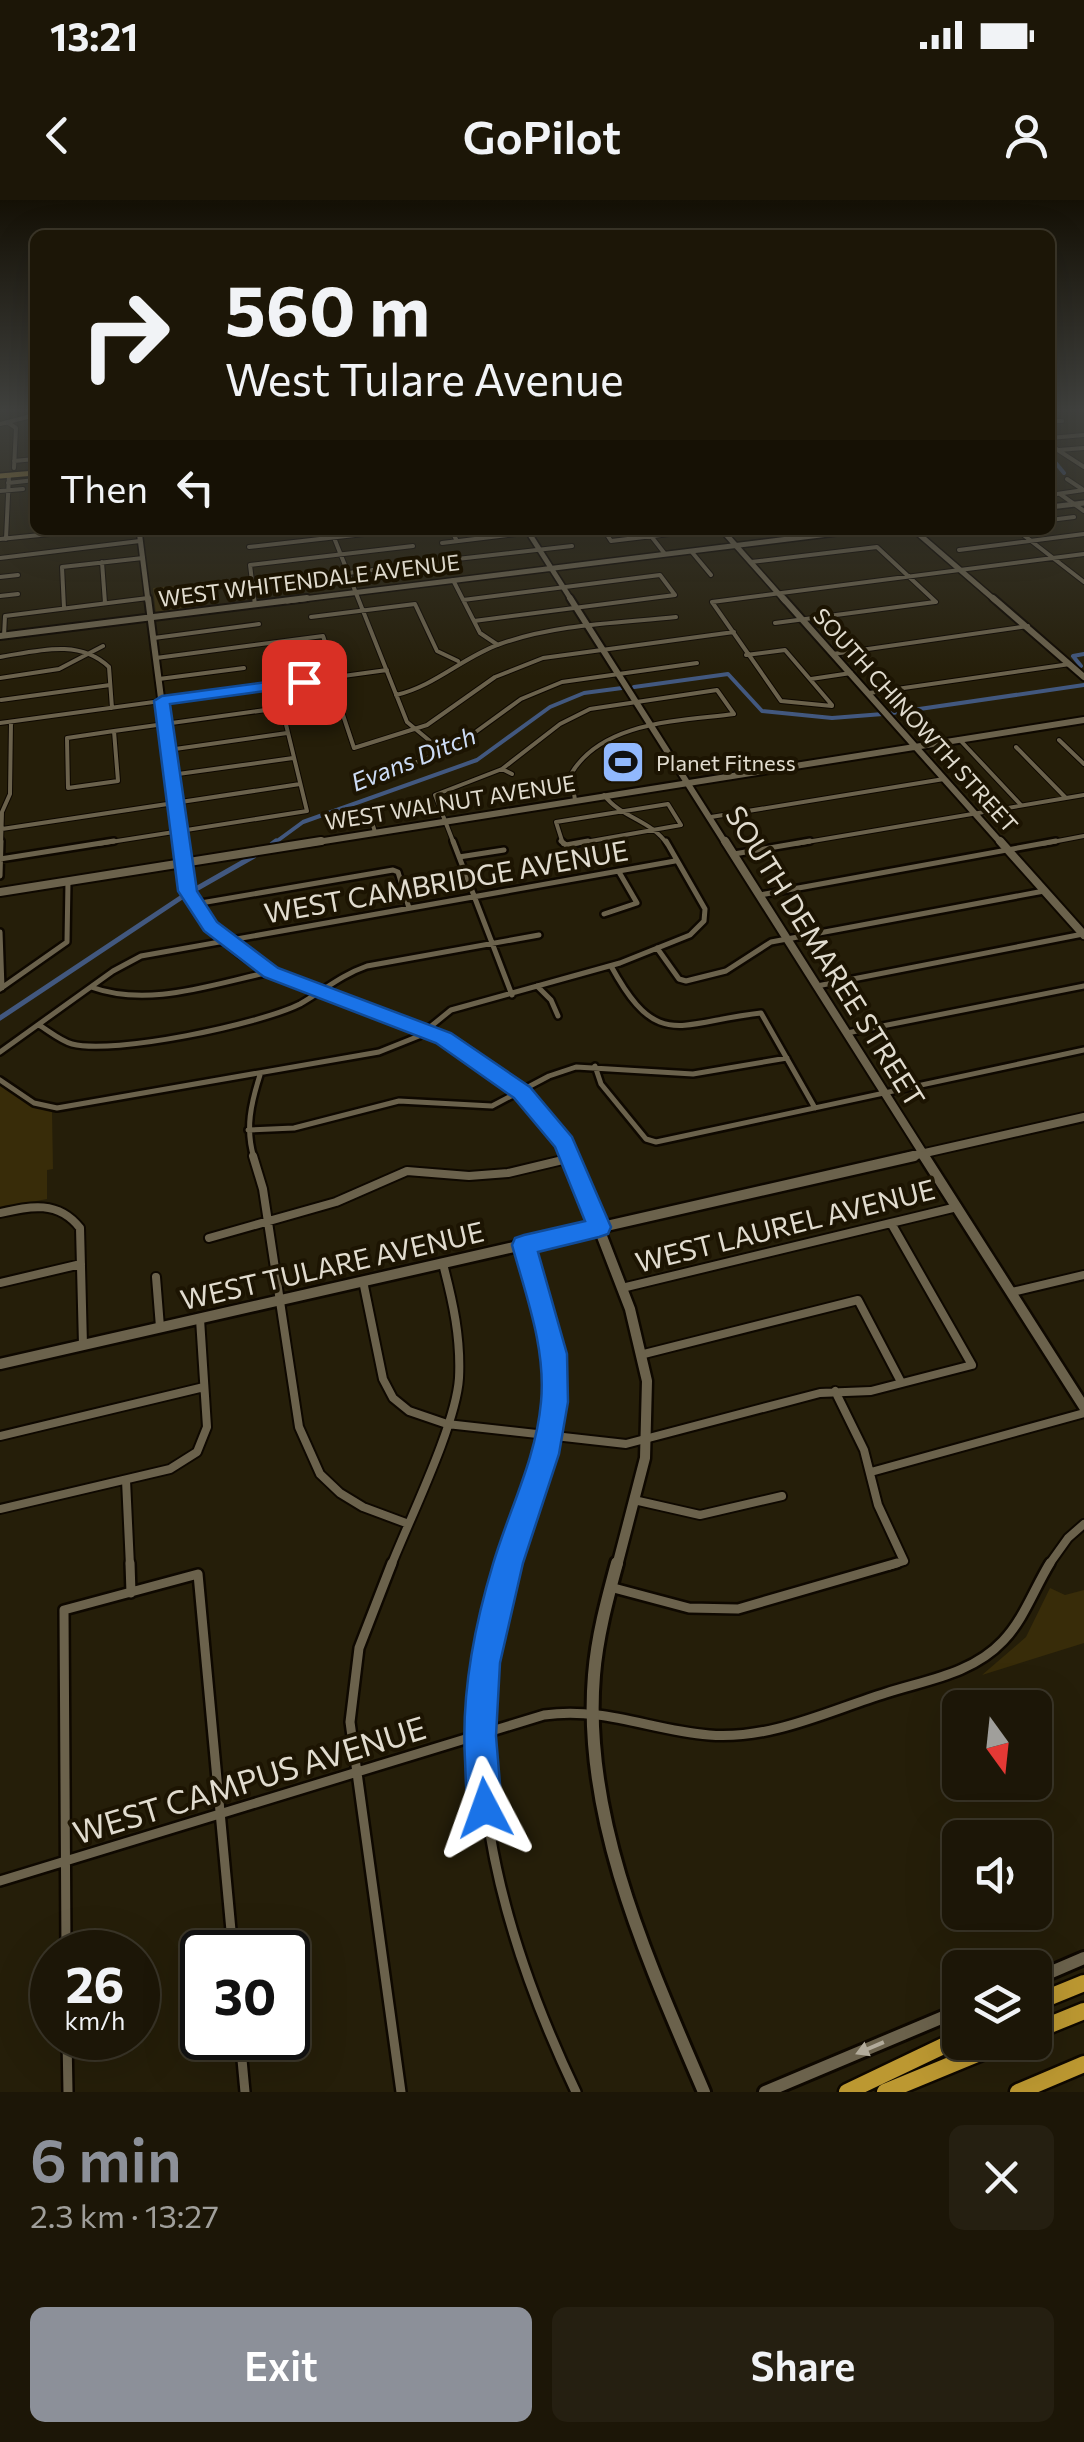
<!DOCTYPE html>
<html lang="en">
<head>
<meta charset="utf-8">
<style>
  :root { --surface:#1c1607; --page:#251f11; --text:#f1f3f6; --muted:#a09f9b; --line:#3a3528; --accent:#8c9099 }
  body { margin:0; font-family:Commissioner,sans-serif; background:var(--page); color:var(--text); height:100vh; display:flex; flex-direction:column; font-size:38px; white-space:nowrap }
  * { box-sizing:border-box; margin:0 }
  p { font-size:32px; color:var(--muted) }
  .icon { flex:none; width:55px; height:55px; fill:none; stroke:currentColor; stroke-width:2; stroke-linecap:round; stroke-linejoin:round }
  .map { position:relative; height:1892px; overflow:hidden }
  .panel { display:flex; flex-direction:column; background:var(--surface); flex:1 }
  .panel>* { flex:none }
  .guide { position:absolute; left:30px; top:30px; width:1025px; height:305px; border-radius:15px; box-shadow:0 10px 40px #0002,0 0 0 2px var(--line); background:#1c1607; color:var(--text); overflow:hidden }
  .needle { width:65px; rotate:165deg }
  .fabs { position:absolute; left:942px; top:1490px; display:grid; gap:20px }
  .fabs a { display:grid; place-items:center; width:110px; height:110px; border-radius:15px; background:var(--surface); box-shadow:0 10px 40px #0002,0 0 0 2px var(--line); font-size:50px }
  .speed { position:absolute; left:30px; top:1730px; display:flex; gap:20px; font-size:50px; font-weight:700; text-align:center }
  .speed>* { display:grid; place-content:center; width:130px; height:130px; border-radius:50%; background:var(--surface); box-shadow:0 10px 40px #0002,0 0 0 2px var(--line); line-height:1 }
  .speed small { font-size:25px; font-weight:400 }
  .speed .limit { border:5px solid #111; border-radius:15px; background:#fff; color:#111 }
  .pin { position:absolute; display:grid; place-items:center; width:85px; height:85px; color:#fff; margin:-42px; border-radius:20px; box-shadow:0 5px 15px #0006 }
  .me { position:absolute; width:110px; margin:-55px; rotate:356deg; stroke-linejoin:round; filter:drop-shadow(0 0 8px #0008) }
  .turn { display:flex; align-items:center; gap:35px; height:210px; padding:0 30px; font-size:45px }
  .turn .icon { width:130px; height:130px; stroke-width:2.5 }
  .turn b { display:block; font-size:70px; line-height:85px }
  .then { display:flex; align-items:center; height:95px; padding:0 30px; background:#0003; gap:20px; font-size:38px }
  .round { display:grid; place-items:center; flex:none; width:105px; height:105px; border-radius:15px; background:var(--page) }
  .headline { display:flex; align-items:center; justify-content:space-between; height:170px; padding:0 30px }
  h1 { font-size:60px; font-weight:600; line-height:75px; color:var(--accent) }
  .action { display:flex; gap:20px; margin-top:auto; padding:20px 30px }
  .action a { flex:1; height:115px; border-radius:15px; background:var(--accent); color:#fff; font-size:40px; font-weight:600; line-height:115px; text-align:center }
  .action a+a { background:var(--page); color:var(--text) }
  .status { display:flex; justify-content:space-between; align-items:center; height:70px; padding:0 50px; background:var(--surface); direction:ltr }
  .status svg { height:28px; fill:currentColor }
  header { display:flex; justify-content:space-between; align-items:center; height:130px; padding:0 30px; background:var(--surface); font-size:45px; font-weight:600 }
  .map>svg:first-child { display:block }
</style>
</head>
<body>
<div class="status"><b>13:21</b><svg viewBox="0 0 49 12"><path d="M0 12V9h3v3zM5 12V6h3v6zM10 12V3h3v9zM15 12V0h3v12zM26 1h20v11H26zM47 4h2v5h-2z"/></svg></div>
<header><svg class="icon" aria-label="back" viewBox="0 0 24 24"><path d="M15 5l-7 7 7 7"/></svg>GoPilot<svg class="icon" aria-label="person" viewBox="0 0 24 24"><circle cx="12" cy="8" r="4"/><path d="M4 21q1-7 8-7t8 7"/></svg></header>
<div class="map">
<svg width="1084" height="1892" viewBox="0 0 1084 1892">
  <rect width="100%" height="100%" fill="#251e09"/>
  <path fill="#382c09" d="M181 385 188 386 192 410 156 414 153 388Z
    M0 885 32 906 52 911 53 969 47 970V999L0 1008Z
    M1050 1388 1065 1395 1084 1390V1443L982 1475 1026 1437Z"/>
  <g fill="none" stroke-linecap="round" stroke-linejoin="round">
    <path stroke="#42587f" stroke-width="4" d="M1050 256 1064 273
      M1081 466 1073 456 1084 454
      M634 487 728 474 762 511 832 518 883 514
      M892 513 1084 485
      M273 644 303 622 477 560 550 507 584 493 622 488"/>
    <path stroke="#42587f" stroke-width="5" d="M272 644 276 641
      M196 689 254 656
      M0 818 182 697"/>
    <g stroke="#0e0800" stroke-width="6">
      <path id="street-far3" d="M1050 221H1062
        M7 222 16 228 14 268
        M0 224 35 215
        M1050 238 1084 235
        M1050 245 1084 267
        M1059 250 1084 248
        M14 261 35 259
        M1067 279 1082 289
        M8 283 35 280
        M0 291 23 289
        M1060 294 1084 311
        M1050 295 1084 290
        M1050 320 1074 317
        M331 330 407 522 442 551
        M451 330 457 341
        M604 330 611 341 703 330
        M1017 330 1084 382
        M940 334 969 330
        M651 336 665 354
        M0 339 90 330
        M6 339 9 275
        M442 343 550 330
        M249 347 399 330
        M959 350 1084 334
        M691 351 711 375
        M0 358 140 341
        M457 359 572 346
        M102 362 105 403
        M751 362 877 347 936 402
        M348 373 413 365
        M0 377 18 375
        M453 380 480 433 498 445
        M250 384 306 378
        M0 396 18 394
        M463 400 660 375 675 395 474 421
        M712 402 1084 354
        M712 402 781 501 832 506
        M255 405 250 365 413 346
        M64 408 62 367 143 358
        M311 417 415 404 437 451 458 461
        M775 423 935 402
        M4 436 5 416 148 398
        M154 438 259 424
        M833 454 1028 426
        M746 455 785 450 832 505
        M0 457C37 451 79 438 109 467L112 508
        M156 458 323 436 337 477
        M296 461 330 456
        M0 478 59 469 103 446
        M159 479 244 468
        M811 479 851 473
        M869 493 1070 464
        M396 495C435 486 463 457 500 444 556 424 618 423 676 417
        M1 500 110 485
        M0 523 387 470
        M114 531 118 581 68 588 67 538Z
        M114 531 338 500 354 548 427 525 495 477 543 458 734 432
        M959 539 1021 605
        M1059 540 1084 564
        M1016 547 1065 597
        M168 550 287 533
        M502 569 512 574
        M171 575 293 558
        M357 579 386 574 455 547 521 499 562 482 697 463
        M604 595C621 618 651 620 667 644
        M711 617 944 579
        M371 619 375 632
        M2 629 300 584
        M1 644 2 612 10 594 11 522
        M98 644 307 611 282 508
        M454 644 435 595 502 569 560 524 590 509 717 490 734 514C680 521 602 521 571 574L575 600
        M563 644 556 622 668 604 681 625 574 644
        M795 644 1084 595
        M1042 644 1084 636"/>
    </g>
    <g stroke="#0e0800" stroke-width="10">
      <path id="street-far2" d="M453 641 512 795
        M561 641 566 645 588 641
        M734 654 810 641
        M459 657 504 650
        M0 659 114 641
        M0 676 1 641
        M760 695 1056 641
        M195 704 393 670 398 672 409 708
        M604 714 637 703 619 672
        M0 732 2 788
        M657 748 679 779 686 781 726 771 771 742 1044 691
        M611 766C658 852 679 822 761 813L815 908
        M537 786 551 800 558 816
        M817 786 1083 734
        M91 787C149 808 212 784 270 772
        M0 789 67 742 68 681
        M39 825C49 831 61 841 72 844 114 855 260 824 300 804 323 791 341 775 367 766L539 735
        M847 833 1084 786
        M0 852 113 771 141 756 675 661
        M595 866 601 884 646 939 656 942 1084 850
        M0 880 34 903 57 908 379 852 419 836 451 810 620 763 690 735 704 721 705 709 666 641
        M248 930 294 928 399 901 492 906 549 876 576 867 693 874 787 858
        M254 958C245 929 251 903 260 875"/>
    </g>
    <g stroke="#0e0800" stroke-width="12">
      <path id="street-far1" d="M253 956 263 989 299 1227 320 1274 340 1293 363 1307 406 1323
        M0 1013C31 1006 58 1000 80 1028L83 1145
        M209 1038 336 1002 407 971 469 976 508 973 571 958
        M156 1077 160 1127
        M363 1081 383 1179 393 1198 409 1211 447 1224 626 1244 820 1193 871 1191 972 1165 891 1023
        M0 1083 81 1064
        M622 1088 957 1007
        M1012 1092 1084 1075
        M644 1154 858 1100 901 1182
        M835 1191 864 1250 878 1305 904 1361 888 1366
        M0 1236 204 1187
        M871 1272 1084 1213
        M126 1280 130 1366
        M634 1300 700 1315 782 1296
        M0 1309 170 1269 197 1252 207 1227 200 1119
        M391 1366C410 1318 456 1225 459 1178 461 1138 453 1102 443 1064
        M507 1366C531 1293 565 1219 552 1141 547 1108 534 1077 524 1045
        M1048 1366 1068 1338 1084 1324"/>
    </g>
    <g stroke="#0e0800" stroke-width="14">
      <path id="street" d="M130 1363 131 1393
        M392 1363 359 1448 350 1522 401 1892
        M508 1363C448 1544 497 1726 576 1892
        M610 1387 689 1408 738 1409 897 1363
        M0 1681 544 1515C606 1507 650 1530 709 1535 771 1540 828 1511 886 1493 926 1480 972 1474 1003 1441 1024 1419 1034 1389 1050 1363
        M66 1752 64 1410 198 1374 233 1752
        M67 1838 68 1892
        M240 1838 245 1892"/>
    </g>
    <g stroke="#0e0800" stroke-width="8">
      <path id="secondary-far4" d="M1050 307 1084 303
        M139 330 148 401
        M527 330 572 401
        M722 330 785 401
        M914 330 996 401
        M287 401 861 330"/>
    </g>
    <g stroke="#0e0800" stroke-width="10">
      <path id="secondary-far3" d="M148 398 180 644
        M570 398 726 644
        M783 398 1002 644
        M993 398 1084 477
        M0 436 307 398
        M305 644 1084 520"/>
    </g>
    <g stroke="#0e0800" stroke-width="12">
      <path id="secondary-far2" d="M179 641C199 793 338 784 447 840 500 867 544 906 572 958
        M725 641 926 958
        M1000 641 1084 735
        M0 692 321 641
        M903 958 1084 917"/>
    </g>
    <g stroke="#0e0800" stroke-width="15">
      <path id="secondary-far1" d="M571 956 630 1109 647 1181 645 1258 617 1366
        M924 956 1084 1207
        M0 1164 914 956"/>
    </g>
    <g stroke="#0e0800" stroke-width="18">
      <path id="secondary" d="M617 1363C607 1400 597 1437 594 1475 582 1619 649 1763 704 1892
        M1035 1779 1084 1758
        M765 1892 960 1810"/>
    </g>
    <g stroke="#0e0800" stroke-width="8">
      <path id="primary" d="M0 276 35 273"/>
    </g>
    <g stroke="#0e0800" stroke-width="21">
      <path id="highway" d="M1035 1803 1084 1783
        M1035 1831 1084 1811
        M847 1892 960 1838
        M885 1892 1006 1842
        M1018 1892 1084 1864"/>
    </g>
    <use href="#street-far3" stroke="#6b624c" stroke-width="4"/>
    <use href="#street-far2" stroke="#6b624c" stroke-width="5"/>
    <use href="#street-far1" stroke="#6b624c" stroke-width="8"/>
    <use href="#street" stroke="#6b624c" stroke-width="9"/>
    <use href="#secondary-far4" stroke="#6b624c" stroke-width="5"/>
    <use href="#secondary-far3" stroke="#6b624c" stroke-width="6"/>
    <use href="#secondary-far2" stroke="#6b624c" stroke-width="8"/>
    <use href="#secondary-far1" stroke="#6b624c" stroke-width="10"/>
    <use href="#secondary" stroke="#6b624c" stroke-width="12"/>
    <use href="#primary" stroke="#9c823c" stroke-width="5"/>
    <use href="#highway" stroke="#bc9831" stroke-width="16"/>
  </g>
  <defs><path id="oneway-solid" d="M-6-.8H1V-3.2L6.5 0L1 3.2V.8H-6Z" transform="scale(2.5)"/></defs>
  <use fill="#b2ab9b" href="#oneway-solid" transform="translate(870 1848) rotate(157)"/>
  <linearGradient id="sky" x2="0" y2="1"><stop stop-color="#141005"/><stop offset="0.44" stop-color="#40413e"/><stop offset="1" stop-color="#40413e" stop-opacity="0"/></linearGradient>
  <rect width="1084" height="477" fill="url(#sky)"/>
  <path fill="#1a73e8" stroke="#114b97" stroke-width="2.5" d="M304 477 309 478V485L170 504 197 691 217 722 278 768 451 833 530 887 572 937 611 1027 608 1034 599 1037 538 1052 567 1154 568 1202 559 1254 523 1363 500 1463 496 1536 502 1608 497 1620 485 1625 473 1620C465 1601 466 1580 465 1560 461 1493 474 1427 493 1364 509 1310 536 1259 541 1202 546 1148 526 1096 512 1045L515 1038 524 1035 585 1021 555 947 514 898 436 843 264 777 204 731 178 691 154 501 162 496Z"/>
  <defs>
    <g id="stadium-square" transform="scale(2.25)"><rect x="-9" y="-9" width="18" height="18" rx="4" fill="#91b8fd" stroke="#1c1402"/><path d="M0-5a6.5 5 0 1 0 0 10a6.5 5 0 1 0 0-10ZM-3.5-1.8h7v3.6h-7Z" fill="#111"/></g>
  </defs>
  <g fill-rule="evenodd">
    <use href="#stadium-square" x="623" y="562"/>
  </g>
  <g text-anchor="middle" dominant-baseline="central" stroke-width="8" stroke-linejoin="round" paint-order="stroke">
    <g font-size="22" fill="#e1dccf" stroke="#1c1402">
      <text transform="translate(309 380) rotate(-7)">WEST WHITENDALE AVENUE</text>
      <text transform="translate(916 520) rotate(48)">SOUTH CHINOWTH STREET</text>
      <text transform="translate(450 602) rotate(-9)">WEST WALNUT AVENUE</text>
    </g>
    <g font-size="22" fill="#e1dccf" stroke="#1c1402" text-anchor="start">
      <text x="656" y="562">Planet Fitness</text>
    </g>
    <g font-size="25" font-style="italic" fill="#cddcf6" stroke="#1c1402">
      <text transform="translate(413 558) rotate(-22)">Evans Ditch</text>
    </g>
    <g font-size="28" fill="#e1dccf" stroke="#1c1402">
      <text transform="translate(446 681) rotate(-10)">WEST CAMBRIDGE AVENUE</text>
      <text transform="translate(826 756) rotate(58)">SOUTH DEMAREE STREET</text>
      <text transform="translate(785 1025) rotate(-14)">WEST LAUREL AVENUE</text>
      <text transform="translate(332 1065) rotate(-13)">WEST TULARE AVENUE</text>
    </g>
    <g font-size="32" fill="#e1dccf" stroke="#1c1402">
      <text transform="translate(249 1579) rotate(-17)">WEST CAMPUS AVENUE</text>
    </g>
  </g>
</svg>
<div class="fabs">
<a><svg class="needle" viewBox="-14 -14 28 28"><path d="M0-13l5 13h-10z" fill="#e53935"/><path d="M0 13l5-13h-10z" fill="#a09f9b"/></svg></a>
<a><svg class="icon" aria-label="sound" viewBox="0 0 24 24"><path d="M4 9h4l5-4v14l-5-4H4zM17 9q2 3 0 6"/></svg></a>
<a><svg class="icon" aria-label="layers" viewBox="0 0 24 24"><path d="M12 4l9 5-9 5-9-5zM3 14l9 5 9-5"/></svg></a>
</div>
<div class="speed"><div>26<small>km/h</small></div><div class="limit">30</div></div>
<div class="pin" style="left:304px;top:482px;background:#d93025"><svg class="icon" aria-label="arrive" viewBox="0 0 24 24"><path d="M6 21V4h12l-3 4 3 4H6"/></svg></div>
<svg class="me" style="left:485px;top:1608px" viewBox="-20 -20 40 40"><path d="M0-17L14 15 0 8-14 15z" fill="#1a73e8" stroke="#fff" stroke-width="4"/></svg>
<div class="guide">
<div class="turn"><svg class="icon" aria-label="right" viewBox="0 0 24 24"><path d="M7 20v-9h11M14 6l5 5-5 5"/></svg><div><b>560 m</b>West Tulare Avenue</div></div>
<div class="then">Then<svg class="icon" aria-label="left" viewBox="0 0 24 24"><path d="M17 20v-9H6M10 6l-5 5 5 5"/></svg></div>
</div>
</div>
<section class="panel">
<div class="headline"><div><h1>6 min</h1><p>2.3 km · 13:27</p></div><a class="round"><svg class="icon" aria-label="close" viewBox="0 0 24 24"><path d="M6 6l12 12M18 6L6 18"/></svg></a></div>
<div class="action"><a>Exit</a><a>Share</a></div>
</section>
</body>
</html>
